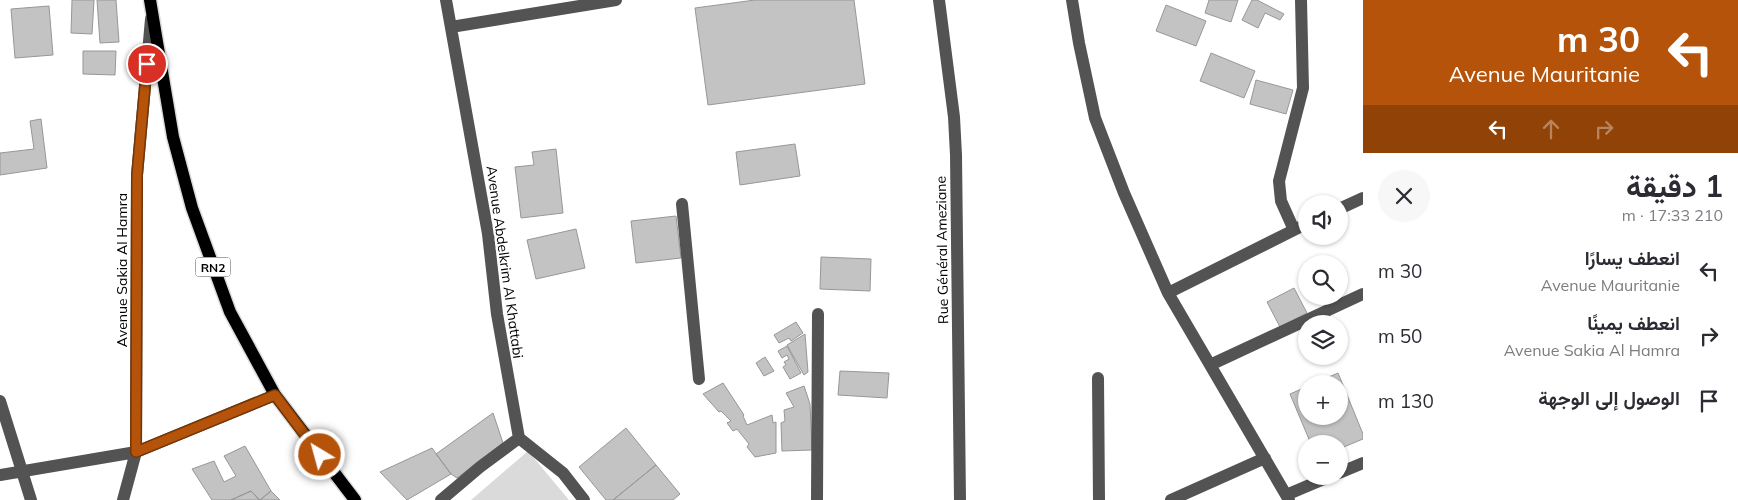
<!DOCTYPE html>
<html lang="ar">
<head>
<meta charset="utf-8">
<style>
  :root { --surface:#fff; --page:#f7f7f7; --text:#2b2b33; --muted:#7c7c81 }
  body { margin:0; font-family:Mulish,Vazirmatn,sans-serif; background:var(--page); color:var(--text); direction:rtl; height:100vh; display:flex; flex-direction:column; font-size:19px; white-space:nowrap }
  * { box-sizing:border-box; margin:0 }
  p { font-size:16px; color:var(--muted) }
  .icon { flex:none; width:28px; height:28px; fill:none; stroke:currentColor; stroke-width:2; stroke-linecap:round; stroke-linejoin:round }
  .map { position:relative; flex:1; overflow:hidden; direction:ltr }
  .side { display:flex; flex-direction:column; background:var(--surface); width:375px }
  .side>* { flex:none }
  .hud { background:#b45309; color:#fff; overflow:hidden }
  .controls { position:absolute; left:1298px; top:195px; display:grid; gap:10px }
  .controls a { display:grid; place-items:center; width:50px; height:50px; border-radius:50%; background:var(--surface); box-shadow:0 1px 4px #0004; font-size:25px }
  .pin { position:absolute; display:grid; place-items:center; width:42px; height:42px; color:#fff; margin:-21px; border:2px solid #fff; border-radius:50%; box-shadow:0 1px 5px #0007 }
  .me { position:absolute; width:55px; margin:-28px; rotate:323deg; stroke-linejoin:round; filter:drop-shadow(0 0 4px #0008) }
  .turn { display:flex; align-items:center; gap:18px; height:105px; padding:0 15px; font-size:22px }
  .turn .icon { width:65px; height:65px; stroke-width:2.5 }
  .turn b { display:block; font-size:35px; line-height:42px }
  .lanes { display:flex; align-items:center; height:48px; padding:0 15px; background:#0003; justify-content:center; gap:25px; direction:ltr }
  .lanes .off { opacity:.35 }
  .round { display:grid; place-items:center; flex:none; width:52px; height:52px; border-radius:26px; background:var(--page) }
  .headline { display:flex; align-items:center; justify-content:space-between; height:85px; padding:0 15px }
  h1 { font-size:30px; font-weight:700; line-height:38px }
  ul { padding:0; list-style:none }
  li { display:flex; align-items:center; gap:15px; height:65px; padding:0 15px }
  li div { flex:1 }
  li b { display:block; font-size:19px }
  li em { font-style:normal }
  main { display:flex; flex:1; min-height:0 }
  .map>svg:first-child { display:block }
</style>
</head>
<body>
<main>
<section class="side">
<div class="hud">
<div class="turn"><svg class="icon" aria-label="left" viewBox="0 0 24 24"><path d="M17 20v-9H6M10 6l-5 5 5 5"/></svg><div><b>30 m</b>Avenue Mauritanie</div></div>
<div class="lanes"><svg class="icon" aria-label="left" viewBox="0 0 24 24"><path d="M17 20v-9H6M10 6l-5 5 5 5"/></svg><svg class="icon off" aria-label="ahead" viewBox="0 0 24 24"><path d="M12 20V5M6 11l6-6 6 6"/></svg><svg class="icon off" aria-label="right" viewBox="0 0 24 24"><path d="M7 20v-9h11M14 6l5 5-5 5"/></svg></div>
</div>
<div class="headline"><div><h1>1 دقيقة</h1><p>210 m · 17:33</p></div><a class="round"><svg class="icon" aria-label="close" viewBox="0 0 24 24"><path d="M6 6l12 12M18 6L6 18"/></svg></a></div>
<ul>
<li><svg class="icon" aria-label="left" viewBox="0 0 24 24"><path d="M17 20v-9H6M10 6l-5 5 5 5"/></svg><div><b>انعطف يسارًا</b><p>Avenue Mauritanie</p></div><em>30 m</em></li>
<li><svg class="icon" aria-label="right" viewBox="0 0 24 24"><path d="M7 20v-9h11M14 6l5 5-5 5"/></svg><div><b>انعطف يمينًا</b><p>Avenue Sakia Al Hamra</p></div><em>50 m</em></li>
<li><svg class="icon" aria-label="arrive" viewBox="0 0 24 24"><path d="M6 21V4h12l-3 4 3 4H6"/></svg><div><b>الوصول إلى الوجهة</b></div><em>130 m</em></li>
</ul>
</section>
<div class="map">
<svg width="1363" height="500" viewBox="0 0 1363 500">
  <rect width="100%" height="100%" fill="#fff"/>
  <path fill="#dadada" d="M528 451 569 500H471Z"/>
  <path fill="#c3c3c3" stroke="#979797" d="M72 0H94L92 34 71 33Z
    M97 0H116L119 42 100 43Z
    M755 0H854L865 84 708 105 695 8Z
    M1209 0H1238L1231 22 1205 13Z
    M1252 0H1257L1284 14 1280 20 1265 13 1258 28 1242 20Z
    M1166 5 1206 21 1196 46 1156 31Z
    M49 6 53 55 15 58 11 9Z
    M83 51H116L115 75 83 74Z
    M1211 53 1255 71 1244 98 1200 81Z
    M1256 80 1293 90 1286 114 1250 104Z
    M41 119 47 168 0 175V153L34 149 30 121Z
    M795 144 800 176 740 185 736 152Z
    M556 149 563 213 521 218 515 167 534 165 532 152Z
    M676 216 681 258 636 263 631 221Z
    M576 229 585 268 536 279 527 240Z
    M821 257 871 259 870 291 820 289Z
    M1294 288 1307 313 1280 327 1267 302Z
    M796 322 803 333 791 341 789 338 779 343 774 335Z
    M805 334 808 372 804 375 787 345Z
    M787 346 801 373 790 379 783 367 786 365 784 362 789 359 787 355 782 358 778 351Z
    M765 357 774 371 764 376 756 363Z
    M840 371 889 373 887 398 838 395Z
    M1338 373 1363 434V439L1339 449V444H1311L1290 394 1306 387V416H1339V384H1313Z
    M723 383 744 415 743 416 747 425 772 415 773 423 776 422V453L755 457 747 447 749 444 737 429 733 431 727 423 731 421 721 411 719 412 703 394Z
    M804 386 810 404 812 450 782 451 781 423 785 421 784 410 794 407 786 393Z
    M493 413 503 443 457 478 451 474 436 454Z
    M626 428 656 465 613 500H606L579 467Z
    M245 446 271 491 260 500 251 491 231 500H212L192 469 214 461 224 482 236 476 224 456Z
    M432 448 451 474 407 500 380 472Z
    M656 465 680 494 673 500H613Z
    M251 491 259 500H231Z
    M271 491 280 500H260Z"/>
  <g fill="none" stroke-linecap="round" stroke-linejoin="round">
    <g stroke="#dbdbdb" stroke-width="15">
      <path id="major" d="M150 0 173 137 192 208 230 312 275 395 355 500"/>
    </g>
    <path stroke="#535353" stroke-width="12" d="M446 0 488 234 497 314 519 438 563 473 584 500
      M939 0 954 117 956 155 960 500
      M1072 0 1079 43 1095 118 1124 193 1168 293 1289 500
      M451 27 616 0
      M682 204 699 379
      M1339 209 1363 198
      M1294 230 1281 201 1279 181 1303 88 1301 0
      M1168 293 1306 224
      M1210 365 1363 294
      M1098 378 1099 500
      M0 401 31 500
      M1339 473 1363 463
      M0 475 136 452 275 395
      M1286 495 1331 476
      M123 500 136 452 137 175 151 19
      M441 500 480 467 519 438
      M817 500 818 314
      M1171 500 1265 458"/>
    <use href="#major" stroke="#000" stroke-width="12"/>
  </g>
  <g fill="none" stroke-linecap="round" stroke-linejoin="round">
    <g stroke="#753606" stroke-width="12">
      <path id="route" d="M147 64 137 175 136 452 275 395 320 455"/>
    </g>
    <use href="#route" stroke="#b45309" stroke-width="9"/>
  </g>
  <g text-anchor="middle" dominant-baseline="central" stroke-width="4.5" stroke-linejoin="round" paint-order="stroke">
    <rect fill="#fff" stroke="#4c4c4c" stroke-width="1" x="195.5" y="257.5" width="35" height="19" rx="4"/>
    <g font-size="12" font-weight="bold" fill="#000">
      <text x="213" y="267">RN2</text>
    </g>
    <g font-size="14" fill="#000" stroke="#fff">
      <text transform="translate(942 250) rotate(-91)">Rue Général Ameziane</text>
      <text transform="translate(505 262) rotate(82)">Avenue Abdelkrim Al Khattabi</text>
      <text transform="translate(122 270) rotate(-90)">Avenue Sakia Al Hamra</text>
    </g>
  </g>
</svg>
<div class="controls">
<a><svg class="icon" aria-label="sound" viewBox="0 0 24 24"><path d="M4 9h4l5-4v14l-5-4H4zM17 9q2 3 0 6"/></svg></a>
<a><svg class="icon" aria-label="search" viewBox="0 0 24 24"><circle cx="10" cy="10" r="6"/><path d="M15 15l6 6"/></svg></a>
<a><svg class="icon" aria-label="layers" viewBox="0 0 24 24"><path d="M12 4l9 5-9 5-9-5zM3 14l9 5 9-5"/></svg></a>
<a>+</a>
<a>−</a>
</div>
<div class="pin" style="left:147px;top:64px;background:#d93025"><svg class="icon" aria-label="arrive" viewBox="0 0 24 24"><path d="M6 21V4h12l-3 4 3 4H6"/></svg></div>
<svg class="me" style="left:320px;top:455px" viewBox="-20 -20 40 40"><circle r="17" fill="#b45309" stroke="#fff" stroke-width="3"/><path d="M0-11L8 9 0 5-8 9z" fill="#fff"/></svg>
</div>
</main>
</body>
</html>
